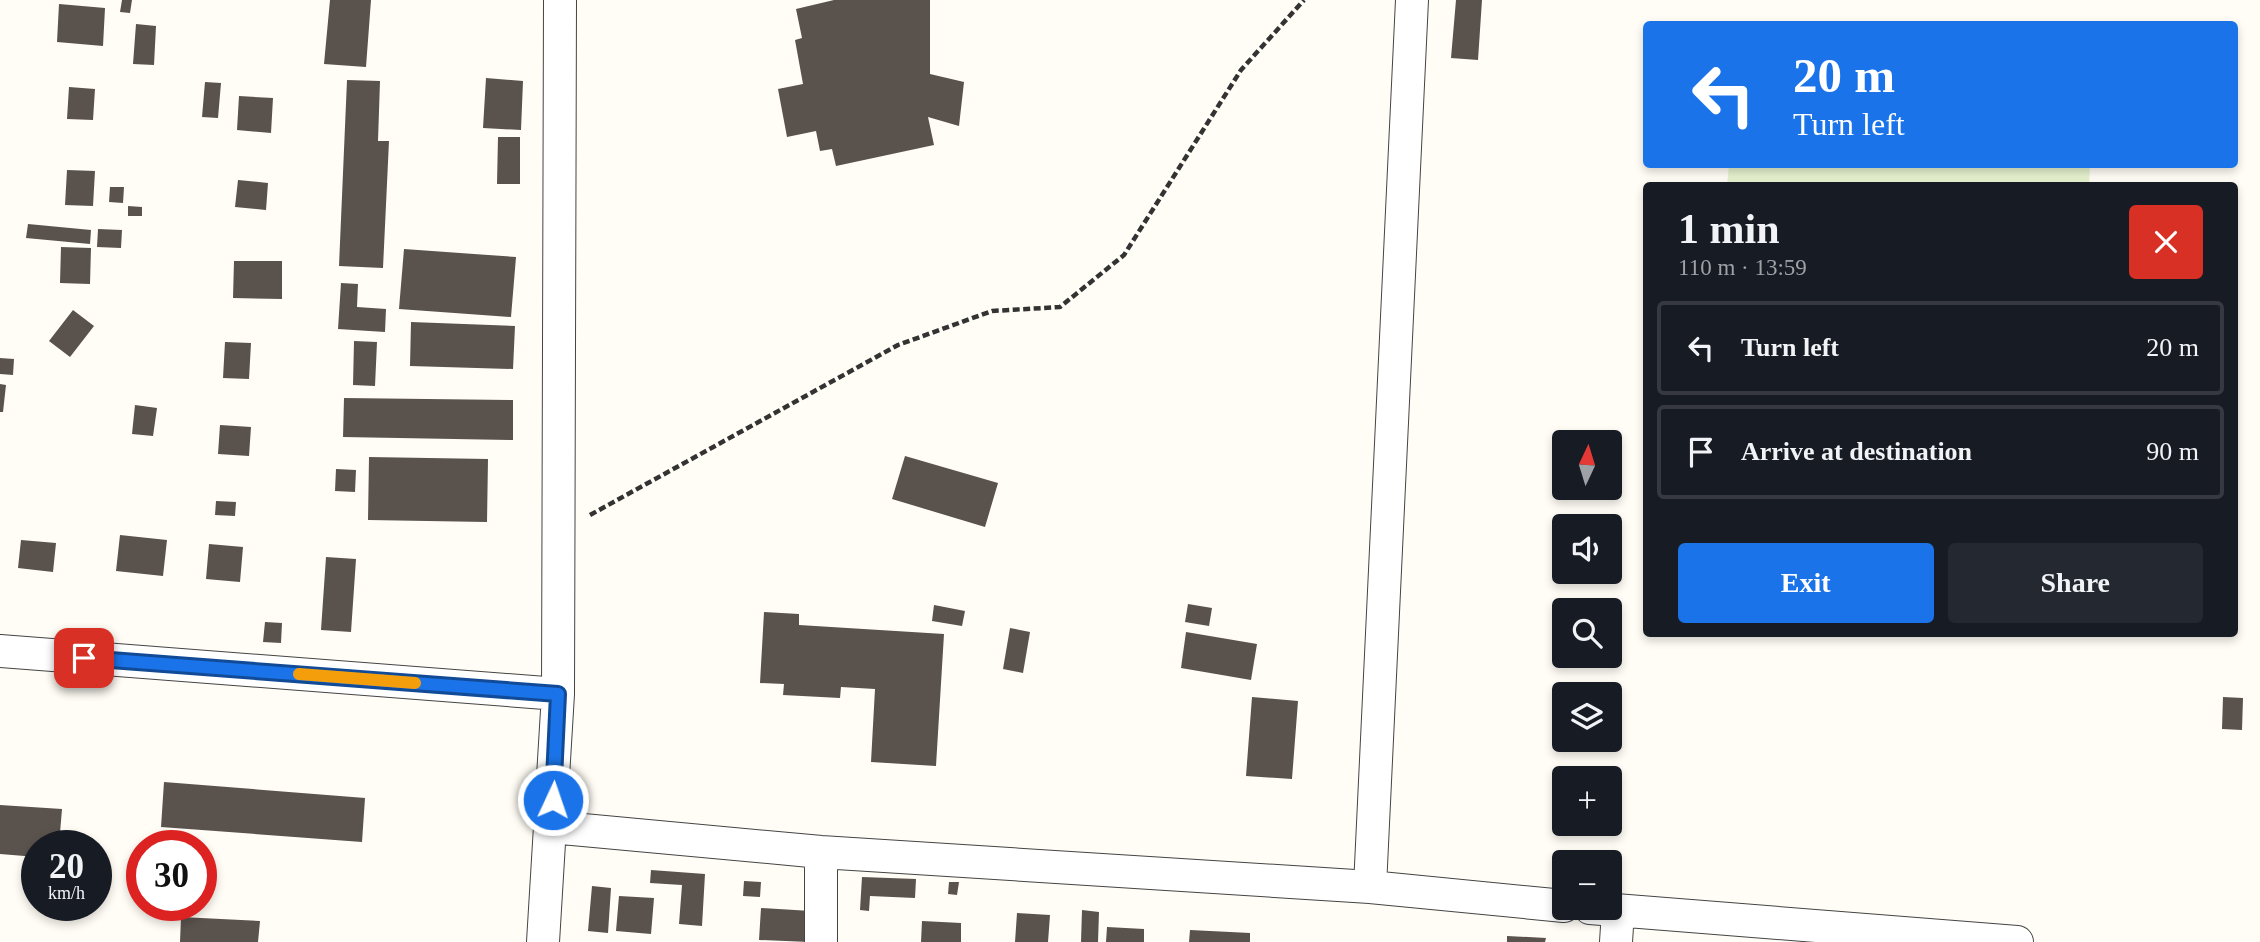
<!DOCTYPE html>
<html lang="en">
<head>
<meta charset="utf-8">
<style>
  :root { --surface:#171b24; --page:#242831; --text:#f1f3f6; --muted:#9ea1a6; --line:#363941; --accent:#1a73e8 }
  body { margin:0; font-family:Georgia,serif; background:var(--page); color:var(--text); height:100vh; display:flex; flex-direction:column; font-size:26px; white-space:nowrap }
  * { box-sizing:border-box; margin:0 }
  p { font-size:23px; color:var(--muted) }
  .icon { flex:none; width:38px; height:38px; fill:none; stroke:currentColor; stroke-width:2; stroke-linecap:round; stroke-linejoin:round }
  .map { position:relative; flex:1; overflow:hidden }
  .side { position:absolute; left:1643px; top:182px; width:595px; height:455px; display:flex; flex-direction:column; background:var(--surface); border-radius:7px; box-shadow:0 4px 10px #0003 }
  .side>* { flex:none }
  .guide { position:absolute; left:1643px; top:21px; width:595px; height:147px; border-radius:7px; box-shadow:0 4px 10px #0003; background:#1a73e8; color:#fff; overflow:hidden }
  .needle { width:46px; rotate:4deg }
  .tools { position:absolute; left:1552px; top:430px; display:grid; gap:14px }
  .tools a { display:grid; place-items:center; width:70px; height:70px; border-radius:7px; background:var(--surface); box-shadow:0 4px 10px #0003; font-size:35px }
  .speed { position:absolute; left:21px; top:830px; display:flex; gap:14px; font-size:35px; font-weight:700; text-align:center }
  .speed>* { display:grid; place-content:center; width:91px; height:91px; border-radius:50%; background:var(--surface); box-shadow:0 4px 10px #0003; line-height:1 }
  .speed small { font-size:18px; font-weight:400 }
  .speed .limit { border:10px solid #d22; background:#fff; color:#111 }
  .pin { position:absolute; display:grid; place-items:center; width:60px; height:60px; color:#fff; margin:-30px; border-radius:14px; box-shadow:0 4px 10px #0006 }
  .me { position:absolute; width:77px; margin:-38px; rotate:3deg; stroke-linejoin:round; filter:drop-shadow(0 0 5px #0008) }
  .turn { display:flex; align-items:center; gap:24px; height:147px; padding:0 35px; font-size:32px }
  .turn .icon { width:91px; height:91px; stroke-width:2.5 }
  .turn b { display:block; font-size:49px; line-height:60px }
  .round { display:grid; place-items:center; flex:none; width:74px; height:74px; border-radius:7px; background:var(--page) }
  .headline { display:flex; align-items:center; justify-content:space-between; height:119px; padding:0 35px }
  h1 { font-size:42px; font-weight:600; line-height:52px }
  .primary-button { display:flex; gap:14px; margin-top:auto; padding:14px 35px }
  .primary-button a { flex:1; height:80px; border-radius:7px; background:var(--accent); color:#fff; font-size:28px; font-weight:600; line-height:80px; text-align:center }
  .primary-button a+a { background:var(--page); color:var(--text) }
  ul { padding:0; list-style:none }
  li { display:flex; align-items:center; gap:21px; height:94px; margin:0 14px 10px; padding:0 21px; border:4px solid var(--line); border-radius:7px }
  li div { flex:1 }
  li b { display:block; font-size:26px }
  li em { font-style:normal }
  .map>svg:first-child { display:block }
</style>
</head>
<body>
<div class="map">
<svg width="2260" height="942" viewBox="0 0 2260 942">
  <rect width="100%" height="100%" fill="#fffdf5"/>
  <path fill="#e6f2cf" d="M1729 165 2090 164V165L2089 185H1727Z"/>
  <path fill="#5a524d" d="M122 0H132L130 13 120 12Z
    M330 0H371L366 67 324 64Z
    M834 0H930V74L964 82 959 126 928 117 934 145 836 166 832 149 820 151 816 131 787 137 778 89 803 84 795 40 802 38 796 9Z
    M1456 0H1482L1478 60 1451 58Z
    M59 4 105 8 103 46 57 42Z
    M136 24 156 26 154 65 133 64Z
    M486 78 523 81 521 130 483 128Z
    M347 80 380 81 378 141H389L383 268 339 266Z
    M205 82 221 83 218 118 202 117Z
    M69 87 95 89 93 120 67 119Z
    M239 96 273 98 271 133 237 130Z
    M498 137H520V184H497Z
    M67 170 95 171 93 206 65 205Z
    M238 180 268 183 266 210 235 207Z
    M110 187H124L123 203 109 202Z
    M128 206 142 207V216H128Z
    M28 224 91 230 90 244 26 238Z
    M98 229 122 230 121 248 97 247Z
    M61 247 91 248 90 284 60 283Z
    M404 249 516 257 511 317 399 309Z
    M234 261H282V299L233 298Z
    M341 283 358 284 357 307 386 309 385 332 338 329Z
    M73 310 94 326 70 357 49 341Z
    M411 322 515 326 513 369 410 366Z
    M354 341 377 342 375 386 353 385Z
    M225 342 251 343 249 379 223 378Z
    M0 358 14 359 13 375 0 374Z
    M0 384 6 385 3 412H0Z
    M344 398 513 400V440L343 437Z
    M135 405 157 408 153 436 132 434Z
    M220 425 251 427 249 456 218 454Z
    M905 456 998 483 985 527 892 499Z
    M369 457 488 459 487 522 368 520Z
    M336 469 356 470 355 492 335 491Z
    M216 501 236 502 235 516 215 515Z
    M120 535 167 540 163 576 116 571Z
    M21 540 56 543 53 572 18 568Z
    M209 544 243 547 240 582 206 579Z
    M326 557 356 559 351 632 321 630Z
    M1188 604 1212 608 1209 626 1185 622Z
    M934 605 965 611 962 626 932 621Z
    M764 612 799 614V625L944 634 936 766 871 762 875 689 841 687 840 698 783 695 784 684 760 683Z
    M265 622 282 623 281 643 263 642Z
    M1010 628 1030 632 1023 673 1003 669Z
    M1186 632 1257 644 1251 680 1181 668Z
    M1252 697 1298 701 1292 779 1246 776Z
    M2223 697 2243 698 2242 730 2222 729Z
    M164 782 365 798 362 842 161 827Z
    M0 805 62 809 59 845H37V857L0 854Z
    M651 870 705 874 702 926 679 924 682 885 650 883Z
    M862 877 916 879 915 898 870 896 869 911 860 910Z
    M744 881 761 882 760 897 743 896Z
    M949 882H959L957 895 948 894Z
    M592 886 611 888 608 933 588 931Z
    M619 896 654 898 651 934 616 931Z
    M761 908 811 911 809 942 759 940Z
    M1082 910 1099 912 1098 942H1081Z
    M1017 913 1050 915 1048 942H1015Z
    M181 917 260 921 258 942H180Z
    M922 921 961 923V942H921Z
    M1107 927 1144 929V942H1106Z
    M1190 930 1250 933V942H1189Z
    M1507 936 1546 938 1545 942H1507Z"/>
  <g fill="none" stroke-linecap="round" stroke-linejoin="round">
    <g stroke="#444" stroke-width="34">
      <path id="minor" d="M0 651 558 694
        M551 827 821 852 1370 887 1564 906
        M821 852V942
        M1370 887 1412 0
        M1590 908 2017 942
        M543 942 558 694 560 0
        M1616 942 1618 911"/>
    </g>
    <path stroke="#333" stroke-width="4.5" stroke-dasharray="7 3.5" stroke-linecap="butt" d="M590 515 898 345 992 311 1060 307 1124 255 1241 70 1304 0"/>
    <use href="#minor" stroke="#fff" stroke-width="32"/>
  </g>
  <g fill="none" stroke-linecap="round" stroke-linejoin="round">
    <g stroke="#114b97" stroke-width="18">
      <path id="route" d="M84 658 558 694 553 800"/>
    </g>
    <use href="#route" stroke="#1a73e8" stroke-width="12"/>
    <path stroke="#f59e0b" stroke-width="12" d="M299 674 415 683"/>
  </g>
</svg>
<div class="tools">
<a><svg class="needle" viewBox="-14 -14 28 28"><path d="M0-13l5 13h-10z" fill="#e53935"/><path d="M0 13l5-13h-10z" fill="#9ea1a6"/></svg></a>
<a><svg class="icon" aria-label="sound" viewBox="0 0 24 24"><path d="M4 9h4l5-4v14l-5-4H4zM17 9q2 3 0 6"/></svg></a>
<a><svg class="icon" aria-label="search" viewBox="0 0 24 24"><circle cx="10" cy="10" r="6"/><path d="M15 15l6 6"/></svg></a>
<a><svg class="icon" aria-label="layers" viewBox="0 0 24 24"><path d="M12 4l9 5-9 5-9-5zM3 14l9 5 9-5"/></svg></a>
<a>+</a>
<a>−</a>
</div>
<div class="speed"><div>20<small>km/h</small></div><div class="limit">30</div></div>
<div class="pin" style="left:84px;top:658px;background:#d93025"><svg class="icon" aria-label="arrive" viewBox="0 0 24 24"><path d="M6 21V4h12l-3 4 3 4H6"/></svg></div>
<svg class="me" style="left:553px;top:800px" viewBox="-20 -20 40 40"><circle r="17" fill="#1a73e8" stroke="#fff" stroke-width="3"/><path d="M0-11L8 9 0 5-8 9z" fill="#fff"/></svg>
<div class="guide">
<div class="turn"><svg class="icon" aria-label="left" viewBox="0 0 24 24"><path d="M17 20v-9H6M10 6l-5 5 5 5"/></svg><div><b>20 m</b>Turn left</div></div>
</div>
<section class="side">
<div class="headline"><div><h1>1 min</h1><p>110 m · 13:59</p></div><a class="round" style="background:#d93025;color:#fff"><svg class="icon" aria-label="close" viewBox="0 0 24 24"><path d="M6 6l12 12M18 6L6 18"/></svg></a></div>
<ul>
<li><svg class="icon" aria-label="left" viewBox="0 0 24 24"><path d="M17 20v-9H6M10 6l-5 5 5 5"/></svg><div><b>Turn left</b></div><em>20 m</em></li>
<li><svg class="icon" aria-label="arrive" viewBox="0 0 24 24"><path d="M6 21V4h12l-3 4 3 4H6"/></svg><div><b>Arrive at destination</b></div><em>90 m</em></li>
</ul>
<div class="primary-button"><a>Exit</a><a>Share</a></div>
</section>
</div>
</body>
</html>
